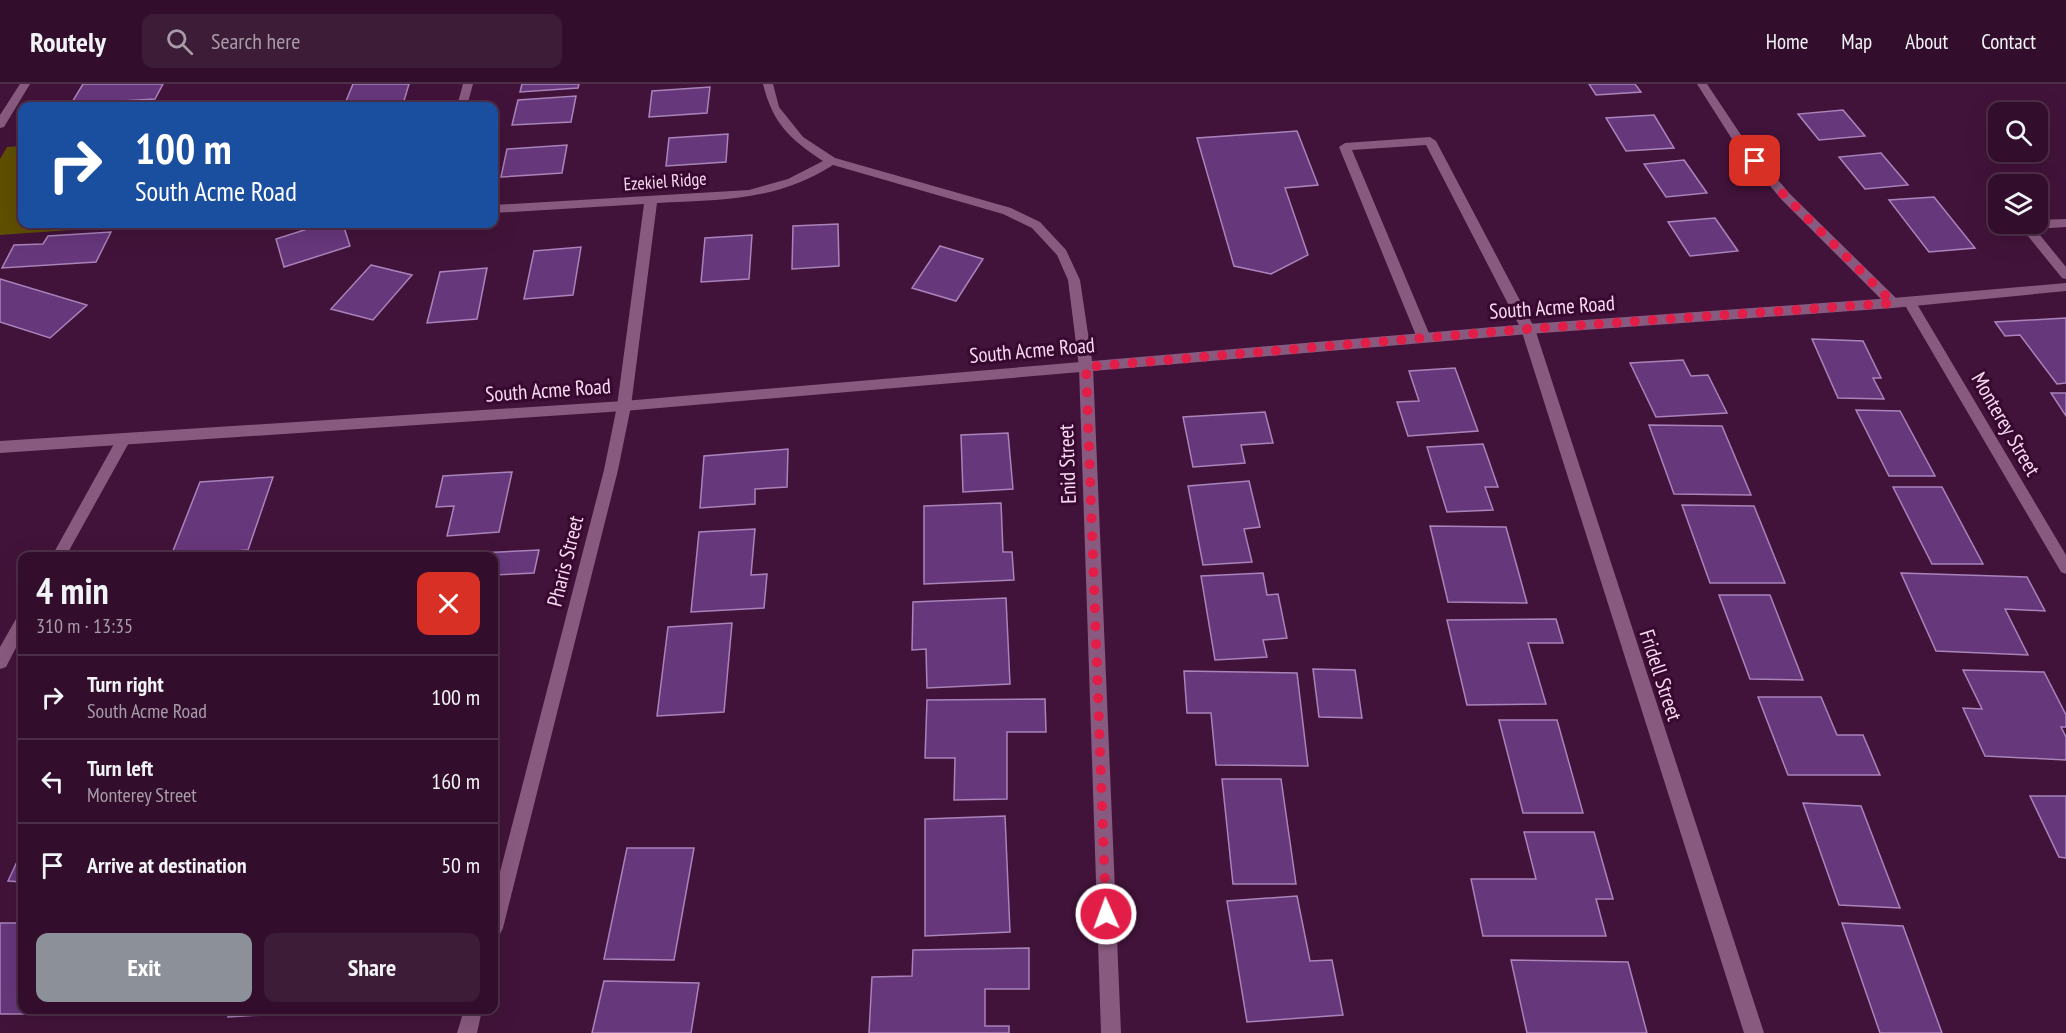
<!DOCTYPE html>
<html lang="en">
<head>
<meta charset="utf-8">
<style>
  :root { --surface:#320e2c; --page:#3d1c38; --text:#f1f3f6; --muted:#a89ca9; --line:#4d2e48; --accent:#8c9099 }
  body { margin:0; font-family:"PT Sans Narrow",sans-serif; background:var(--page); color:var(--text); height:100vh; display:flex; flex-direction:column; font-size:22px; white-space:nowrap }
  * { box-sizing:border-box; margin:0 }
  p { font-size:20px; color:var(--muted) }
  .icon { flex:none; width:33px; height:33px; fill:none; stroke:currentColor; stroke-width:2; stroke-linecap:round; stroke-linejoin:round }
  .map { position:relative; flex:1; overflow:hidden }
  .panel { position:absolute; left:18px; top:468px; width:480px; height:462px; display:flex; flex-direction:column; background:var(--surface); border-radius:12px; box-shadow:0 6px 24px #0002,0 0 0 2px var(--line) }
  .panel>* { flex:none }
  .hud { position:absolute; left:18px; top:18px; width:480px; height:126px; border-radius:12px; box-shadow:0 6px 24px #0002,0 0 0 2px var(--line); background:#1a4fa0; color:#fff; overflow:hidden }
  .controls { position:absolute; left:1988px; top:18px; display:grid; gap:12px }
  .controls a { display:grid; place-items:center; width:60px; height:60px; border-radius:12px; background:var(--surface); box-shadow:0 6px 24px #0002,0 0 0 2px var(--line); font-size:30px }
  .pin { position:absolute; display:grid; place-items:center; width:51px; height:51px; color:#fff; margin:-26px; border-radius:12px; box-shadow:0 3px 9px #0006 }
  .me { position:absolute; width:66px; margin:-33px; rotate:358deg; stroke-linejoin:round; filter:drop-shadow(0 0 4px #0008) }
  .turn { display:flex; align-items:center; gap:21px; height:126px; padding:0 18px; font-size:27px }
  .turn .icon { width:78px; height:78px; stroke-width:2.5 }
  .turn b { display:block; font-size:42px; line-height:51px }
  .round { display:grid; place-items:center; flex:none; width:63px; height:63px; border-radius:12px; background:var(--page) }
  .overview { display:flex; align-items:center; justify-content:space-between; height:102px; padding:0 18px }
  h1 { font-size:36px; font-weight:800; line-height:45px }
  .primary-button { display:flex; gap:12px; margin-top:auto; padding:12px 18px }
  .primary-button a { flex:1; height:69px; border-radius:12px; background:var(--accent); color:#fff; font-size:24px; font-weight:800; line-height:69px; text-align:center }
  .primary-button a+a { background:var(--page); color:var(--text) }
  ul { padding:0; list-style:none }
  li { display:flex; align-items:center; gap:18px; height:84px; padding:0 18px; border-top:2px solid var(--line) }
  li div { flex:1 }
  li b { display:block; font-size:22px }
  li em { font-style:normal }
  header { display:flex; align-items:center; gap:36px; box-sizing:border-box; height:84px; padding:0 30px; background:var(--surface); border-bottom:2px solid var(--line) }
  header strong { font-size:28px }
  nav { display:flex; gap:33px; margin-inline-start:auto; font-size:21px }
  .search { width:420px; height:54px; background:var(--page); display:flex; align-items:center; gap:15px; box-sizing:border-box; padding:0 21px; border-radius:12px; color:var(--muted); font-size:22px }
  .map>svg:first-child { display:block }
</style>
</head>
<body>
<header>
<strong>Routely</strong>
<div class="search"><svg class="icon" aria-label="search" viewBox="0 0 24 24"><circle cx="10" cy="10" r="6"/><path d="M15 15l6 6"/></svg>Search here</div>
<nav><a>Home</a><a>Map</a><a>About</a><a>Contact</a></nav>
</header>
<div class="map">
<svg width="2066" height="949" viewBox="0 0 2066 949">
  <rect width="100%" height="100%" fill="#42133a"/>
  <path fill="#5f4f00" d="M22 62V140L141 141 0 151V75L7 63Z"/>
  <path fill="#67377c" stroke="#a983ba" stroke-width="1.5" d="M83 0H163L155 15 71 20Z
    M353 0H409L403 20 344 22Z
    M522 0H579L578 4 520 8Z
    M1589 0H1635L1641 8 1596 11Z
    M710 3 707 29 649 33 652 7Z
    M576 12 571 38 512 41 518 16Z
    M1843 26 1865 52 1819 56 1798 30Z
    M1654 31 1674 64 1626 67 1606 34Z
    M1297 47 1318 101 1285 104 1308 171 1271 190 1234 182 1197 54Z
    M728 50 726 78 666 82 669 54Z
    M567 61 562 89 501 93 507 65Z
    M1881 69 1908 101 1865 105 1839 73Z
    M1684 76 1707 109 1666 113 1644 80Z
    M1934 113 1975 164 1929 168 1889 116Z
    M1715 134 1738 167 1690 172 1668 138Z
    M323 140H343L350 162 284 183 276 155Z
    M838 140 839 182 792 185 793 142Z
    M111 148 96 178 2 184 14 161 43 160 48 152Z
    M752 151 749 195 701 198 705 154Z
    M940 162 983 175 956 217 912 204Z
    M581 163 573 211 524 215 534 167Z
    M371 181 412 191 373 236 331 225Z
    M487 184 477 235 427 239 440 188Z
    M0 195 87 221 50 254 0 238Z
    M2066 234V299L2057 300 2020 251 2005 252 1995 238Z
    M1812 255 1863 257 1881 294H1873L1884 315 1838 314Z
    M1683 276 1691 292 1708 291 1727 329 1656 333 1630 279Z
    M1455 284 1478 347 1408 352 1397 318 1419 317 1409 287Z
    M2051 309H2066V332Z
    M1856 326 1900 327 1935 392H1889Z
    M1265 328 1273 359 1241 361 1245 379 1193 383 1183 333Z
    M1649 341 1722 342 1751 411 1674 410Z
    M1008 349 1013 405 963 408 961 351Z
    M1483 360 1498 403H1485L1493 426 1447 428 1427 363Z
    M788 365 787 403 755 405V420L700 424 704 372Z
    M512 388 499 448 447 452 454 422 436 423 443 392Z
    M273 393 248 466 171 472 200 398Z
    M1249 397 1260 443 1244 445 1252 478 1203 481 1188 402Z
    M1893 403H1942L1983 480H1932Z
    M1001 419 1003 468H1012L1014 496 924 500V422Z
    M1682 421 1754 422 1785 499H1710Z
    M1430 442 1506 443 1527 519 1448 518Z
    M755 445 751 491 767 490 764 524 691 528 699 448Z
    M539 466 534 489 494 491V472H456L457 470Z
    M1263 489 1267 511 1278 510 1287 554 1263 556 1267 573 1215 576 1201 492Z
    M1901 489 2027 493 2045 527 2005 525 2028 571 1936 567Z
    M1719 511H1770L1803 596 1750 595Z
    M1006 514 1010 600 927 604 926 565 912 566 913 518Z
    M1556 535 1563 559H1528L1546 620 1467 621 1447 536Z
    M732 539 724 628 657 632 668 543Z
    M1313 585 1355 586 1362 634 1319 633Z
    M1963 586 2044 588 2066 631V643H2061L2066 653V676L1985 672 1963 624 1982 625Z
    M1184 587 1297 589 1308 682 1216 681 1211 629H1187Z
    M1758 613H1821L1837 651H1863L1880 691H1788Z
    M1045 615 1046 648H1007V715L954 716 955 674H925L927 616Z
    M1499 636H1557L1583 729H1523Z
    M1222 695H1281L1296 800H1233Z
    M2030 712H2066V774L2059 773Z
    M1803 719 1861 722 1900 824 1839 821Z
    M1005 732 1010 848 925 852V735Z
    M1524 748H1594L1613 815H1596L1606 852H1483L1471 795H1536Z
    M627 764H694L674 876 604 875Z
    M22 767V798L8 797Z
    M1297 812 1310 877 1332 876 1343 931 1247 938 1227 817Z
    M0 839H22V926H35L33 930H0Z
    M1842 839 1903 842 1942 949H1880Z
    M1029 864V905H985V942H1009V949H869L872 893 912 892 913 866Z
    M1511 876 1628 878 1647 949H1527Z
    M604 897 699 899 691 949H592Z
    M231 926H348L228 933Z"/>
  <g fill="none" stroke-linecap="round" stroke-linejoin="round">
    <path fill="#895a7f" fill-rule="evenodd" d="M1430 53 1436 57 1535 245 1533 248 1528 250 1521 245 1426 61 1352 66 1431 254 1424 259 1417 254 1339 63 1345 59Z
      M2066 135V143L2035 145 2066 183V195L2062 194 2019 141 2037 140V136Z"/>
    <path fill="#895a7f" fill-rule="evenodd" d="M20 0H30L4 43 0 44V31Z
      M463 0H473L467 22H457Z
      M763 0H773L779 23 803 53 835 74 1011 124 1040 138 1066 166 1080 196 1093 283 1121 949H1101L1079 283 1068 196 1057 171 1032 144 1003 130 833 81C778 117 719 116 657 119L631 322 618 386 503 844 500 850 494 853V811L604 386 617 322 644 120 494 129V121L749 106 788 95 823 77C790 55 773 40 763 0Z
      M1697 0H1707L1745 57 1789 109 1898 216 1899 219 1898 222H1888L1781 115 1737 63Z
      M1909 213 1914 215 2066 471V490L2061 488 1903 218Z
      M1528 240 1535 245 1764 949H1744L1521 245Z
      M124 350 131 355 66 472H52L119 351Z
      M22 531V552L6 583 0 585V563L17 533Z
      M464 926H482L477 949H457Z"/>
    <path fill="#895a7f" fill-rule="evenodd" d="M2066 199V207L1893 224 1528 250 624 327 0 369V357L624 317 1528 240 1893 214Z"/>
  </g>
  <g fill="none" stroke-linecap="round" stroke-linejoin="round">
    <path stroke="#e11d48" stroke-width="10" stroke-dasharray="0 18" d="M1106 830 1086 283 1528 245 1893 219 1785 112 1755 77"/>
  </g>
  <g text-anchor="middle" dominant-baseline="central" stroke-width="6" stroke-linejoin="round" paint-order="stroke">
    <g font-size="18" fill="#f7d8ef" stroke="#370830">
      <text transform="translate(665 97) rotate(-4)">Ezekiel Ridge</text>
    </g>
    <g font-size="21" fill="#f7d8ef" stroke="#370830">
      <text transform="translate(1552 223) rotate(-4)">South Acme Road</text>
      <text transform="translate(1032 266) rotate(-5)">South Acme Road</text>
      <text transform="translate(548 306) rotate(-4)">South Acme Road</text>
      <text transform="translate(2006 340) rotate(60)">Monterey Street</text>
      <text transform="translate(1067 380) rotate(-92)">Enid Street</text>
      <text transform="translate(565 477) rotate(-76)">Pharis Street</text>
      <text transform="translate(1661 591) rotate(72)">Fridell Street</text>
    </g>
  </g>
</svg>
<div class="controls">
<a><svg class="icon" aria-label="search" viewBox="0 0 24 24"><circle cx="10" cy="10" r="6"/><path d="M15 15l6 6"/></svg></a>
<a><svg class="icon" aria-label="layers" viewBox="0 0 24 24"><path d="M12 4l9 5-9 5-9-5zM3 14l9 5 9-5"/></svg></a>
</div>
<div class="pin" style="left:1755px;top:77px;background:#d93025"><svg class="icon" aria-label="arrive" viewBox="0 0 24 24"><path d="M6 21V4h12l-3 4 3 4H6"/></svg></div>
<svg class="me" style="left:1106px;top:830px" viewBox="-20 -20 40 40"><circle r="17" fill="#e11d48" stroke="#fff" stroke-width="3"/><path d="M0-11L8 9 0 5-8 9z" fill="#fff"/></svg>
<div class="hud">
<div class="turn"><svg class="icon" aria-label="right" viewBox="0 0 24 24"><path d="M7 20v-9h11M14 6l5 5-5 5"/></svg><div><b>100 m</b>South Acme Road</div></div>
</div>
<section class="panel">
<div class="overview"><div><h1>4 min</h1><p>310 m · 13:35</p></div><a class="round" style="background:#d93025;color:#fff"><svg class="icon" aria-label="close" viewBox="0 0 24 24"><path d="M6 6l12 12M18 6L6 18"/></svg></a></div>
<ul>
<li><svg class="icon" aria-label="right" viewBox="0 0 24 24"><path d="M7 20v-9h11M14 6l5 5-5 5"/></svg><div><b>Turn right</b><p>South Acme Road</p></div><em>100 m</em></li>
<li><svg class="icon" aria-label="left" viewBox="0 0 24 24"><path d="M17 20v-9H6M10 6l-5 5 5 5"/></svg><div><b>Turn left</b><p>Monterey Street</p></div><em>160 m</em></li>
<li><svg class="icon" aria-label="arrive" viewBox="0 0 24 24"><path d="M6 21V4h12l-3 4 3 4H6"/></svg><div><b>Arrive at destination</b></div><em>50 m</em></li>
</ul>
<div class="primary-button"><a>Exit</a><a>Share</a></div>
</section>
</div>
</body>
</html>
